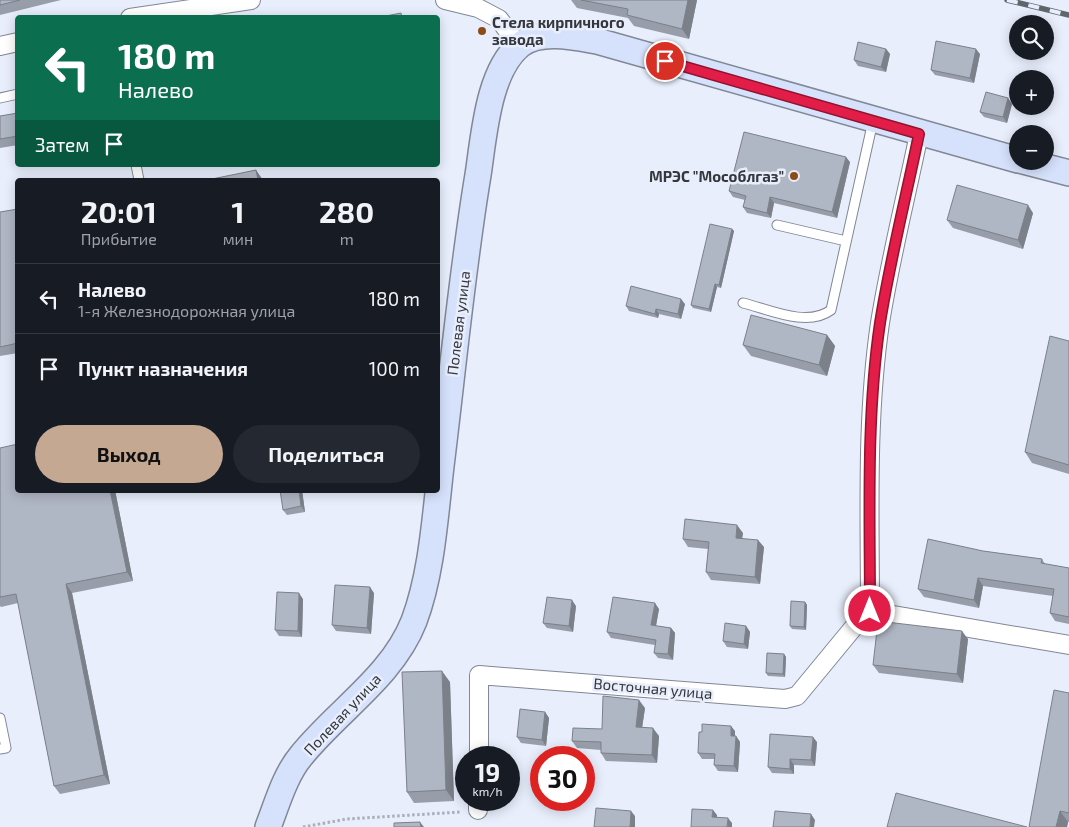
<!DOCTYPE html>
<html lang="ru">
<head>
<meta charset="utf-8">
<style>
  :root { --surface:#171b24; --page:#242831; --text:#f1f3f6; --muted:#9ea1a6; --line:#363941; --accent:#c4a892 }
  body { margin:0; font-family:"Exo 2",sans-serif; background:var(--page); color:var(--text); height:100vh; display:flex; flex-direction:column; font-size:19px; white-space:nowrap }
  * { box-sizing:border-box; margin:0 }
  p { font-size:16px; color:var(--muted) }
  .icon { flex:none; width:28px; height:28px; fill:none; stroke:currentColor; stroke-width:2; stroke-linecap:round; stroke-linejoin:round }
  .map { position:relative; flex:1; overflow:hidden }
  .side { position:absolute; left:15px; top:178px; width:425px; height:315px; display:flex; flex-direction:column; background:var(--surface); border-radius:5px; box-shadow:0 2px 12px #0003 }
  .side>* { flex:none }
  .hud { position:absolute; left:15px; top:15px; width:425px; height:152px; border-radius:5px; box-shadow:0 2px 12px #0003; background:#0b6e4f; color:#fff; overflow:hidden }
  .controls { position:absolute; left:1009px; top:15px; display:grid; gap:10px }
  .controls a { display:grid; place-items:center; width:45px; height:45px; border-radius:50%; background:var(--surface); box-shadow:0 2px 12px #0003; font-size:25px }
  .speed { position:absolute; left:455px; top:746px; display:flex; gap:10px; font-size:25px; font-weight:700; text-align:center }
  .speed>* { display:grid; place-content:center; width:65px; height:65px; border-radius:50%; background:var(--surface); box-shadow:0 2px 12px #0003; line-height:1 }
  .speed small { font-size:12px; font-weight:400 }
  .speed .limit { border:8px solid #d22; background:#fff; color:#111 }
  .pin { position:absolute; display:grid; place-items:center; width:42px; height:42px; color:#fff; margin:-21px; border:2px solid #fff; border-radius:50%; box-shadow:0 1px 5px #0007 }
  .me { position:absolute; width:55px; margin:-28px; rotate:0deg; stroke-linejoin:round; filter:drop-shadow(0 0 4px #0008) }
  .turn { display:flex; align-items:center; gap:18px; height:105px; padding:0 20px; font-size:22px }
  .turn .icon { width:65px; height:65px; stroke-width:2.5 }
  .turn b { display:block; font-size:35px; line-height:42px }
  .then { display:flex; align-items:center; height:48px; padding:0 20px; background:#0003; gap:10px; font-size:19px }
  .eta { display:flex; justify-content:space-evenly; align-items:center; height:85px; text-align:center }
  .eta b { font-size:30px; font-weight:700; line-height:35px }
  .primary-button { display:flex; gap:10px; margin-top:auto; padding:10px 20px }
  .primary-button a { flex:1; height:58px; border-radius:30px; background:var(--accent); color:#111; font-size:20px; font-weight:700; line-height:58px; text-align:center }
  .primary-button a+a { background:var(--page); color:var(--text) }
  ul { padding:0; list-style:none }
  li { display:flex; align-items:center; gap:15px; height:70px; padding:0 20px; border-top:1px solid var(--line) }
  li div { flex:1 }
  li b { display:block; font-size:19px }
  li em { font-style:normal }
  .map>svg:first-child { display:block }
</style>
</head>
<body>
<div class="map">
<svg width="1069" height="827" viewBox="0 0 1069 827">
  <rect width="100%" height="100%" fill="#e8eefc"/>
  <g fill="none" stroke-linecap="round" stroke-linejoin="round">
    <g stroke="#818794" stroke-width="11">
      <path id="lane" d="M0 98 18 94
        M136 165 139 180
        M777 225 846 241
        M743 303C768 309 807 328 831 310L873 121
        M0 718 6 748 0 749"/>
    </g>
    <g stroke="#818794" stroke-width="20">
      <path id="street" d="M445 0 478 8 499 19 519 46
        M130 18 251 0
        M0 46 18 42
        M870 611C870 516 866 418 880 323 890 260 906 197 919 134
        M479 758V675L785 699 797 696 863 616 870 611 1069 645
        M478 810V800"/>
    </g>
    <g stroke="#818794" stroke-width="28">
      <path id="secondary" d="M1023 161 1069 173
        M268 827C277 804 285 775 301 756 338 710 392 677 414 621 432 573 435 517 441 466 453 369 462 271 478 175 484 136 488 71 520 45 540 29 575 37 597 41L1018 160"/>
    </g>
    <path stroke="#aaafba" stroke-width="3" stroke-dasharray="2.5 2.5" stroke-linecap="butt" d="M303 827 347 819 461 812"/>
    <use href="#lane" stroke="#fff" stroke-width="9"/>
    <use href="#street" stroke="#fff" stroke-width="18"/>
    <use href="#secondary" stroke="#d6e2fc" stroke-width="25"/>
    <g stroke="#61656c" stroke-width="5.5">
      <path id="rail" d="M1007 0 1069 15"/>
    </g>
    <use href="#rail" stroke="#e8eefc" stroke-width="4" stroke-dasharray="11" stroke-linecap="butt"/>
  </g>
  <path fill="#979da9" d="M0 0H61L0 15Z
    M571 0H697L689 39 634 26 628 18 577 8Z
    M886 49 890 54 886 72 858 66 854 60Z
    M980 54 974 83 935 75 931 70Z
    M1008 98 1012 104 1007 123 984 117 980 112Z
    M18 113V145L0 148V116Z
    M850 162 837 218 774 203 771 218 747 213 743 207 745 200 733 197 729 191Z
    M18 209V353L0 356V212Z
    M1033 213 1023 249 953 228 947 220Z
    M732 229 734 231 721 288 717 287 711 312 693 308 691 305Z
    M685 304 681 319 659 314 658 318 629 311 626 306Z
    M827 335 835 346 827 376 751 356 743 345Z
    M1069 341V474L1032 463 1025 452Z
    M0 448 18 490H115L133 581 72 593 110 784 60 794 54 786 18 603 1 607 0 606Z
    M302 490 305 512 287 515 283 510Z
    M743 533 742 538 764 547 760 584 711 580 706 572 708 549 688 547 683 539Z
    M983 551 1042 559 1045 564 1069 568V624L1055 621 1050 613 1053 596 983 586 979 608 924 597 918 589Z
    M374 593 371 634 336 631 332 625Z
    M303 599 302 637 279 636 275 630Z
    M805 602 807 605 806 630 792 629 790 626Z
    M576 606 573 632 547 628 543 623Z
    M659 609 656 626 671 628 675 633 673 660 658 658 654 653 655 645 611 638 607 632Z
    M746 626 750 632 748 649 727 647 723 641Z
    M968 639 963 683 879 673 873 665Z
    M784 654 786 657 785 677 768 676 766 673Z
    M450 682 454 801 414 803 407 792Z
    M1069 693V822H1068L1067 827H1029Z
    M645 708 642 728 659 736 657 763 606 761 601 753V750L577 748 572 741 602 729Z
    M545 712 549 718 546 746 521 743 517 737Z
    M735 731V736H736L740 742 738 772 718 771 714 765V759H702L698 753Z
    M817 742 815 766 794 765V774L772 773 768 767Z"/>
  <path fill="#7b8089" d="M688 0H697L689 39 682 29Z
    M886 49 890 54 886 72 881 67Z
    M976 49 980 54 974 83 970 78Z
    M1008 98 1012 104 1007 123 1003 117Z
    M846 157 850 162 837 218 832 212Z
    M256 170 263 180H258Z
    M770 197 774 203 771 218 767 213Z
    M1028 205 1033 213 1023 249 1018 240Z
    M732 229 734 231 721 288 719 285Z
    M715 284 717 287 711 312 709 309Z
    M681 299 685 304 681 319 678 314Z
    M656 309 659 314 658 318 655 314Z
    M827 335 835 346 827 376 819 365Z
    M110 490H115L133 581 127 572Z
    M299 490H302L305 512 301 506Z
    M737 525 743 533 741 545 736 538Z
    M758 540 764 547 760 584 755 577Z
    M978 578 983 586 979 608 974 600Z
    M66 584 72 593 110 784 104 775Z
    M370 587 374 593 371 634 367 628Z
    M299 593 303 599 302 637 298 631Z
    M572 600 576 606 573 632 569 626Z
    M805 602 807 605 806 630 804 627Z
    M655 603 659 609 655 631 651 625Z
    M746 626 750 632 748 649 744 644Z
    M671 628 675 633 673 660 668 654Z
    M962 631 968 639 963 683 957 674Z
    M784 654 786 657 785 677 783 674Z
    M442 671 450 682 454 801 446 790Z
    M639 700 645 708 641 735 636 727Z
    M545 712 549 718 546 746 542 740Z
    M731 726 735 731V742L731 736Z
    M653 728 659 736 657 763 652 755Z
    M736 736 740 742 738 772 734 766Z
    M813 737 817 742 815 766 811 760Z
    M790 759 794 765V774L790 769Z
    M713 810 717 815V823L712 817Z
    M631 811 635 816V827H630Z
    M1060 811 1068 822 1067 827H1056Z
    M811 814 815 820 814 827H810Z
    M728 818 732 823V827H727Z
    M420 822 424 827H421Z"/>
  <path fill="#b0b7c4" stroke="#7b8089" d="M0 0H20L0 5Z
    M581 0H688L682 29 627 15 628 9Z
    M401 13 402 18H376Z
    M936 41 976 49 970 78 931 70Z
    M858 42 886 49 881 67 854 60Z
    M986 92 1008 98 1003 117 980 112Z
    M18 113V136L0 139V116Z
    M744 132 846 157 832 212 770 197 767 213 743 207 746 196 729 191Z
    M256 170 258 180H212V179Z
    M957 185 1028 205 1018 240 947 220Z
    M18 209V343L0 347V212Z
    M710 224 732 229 719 285 715 284 709 309 691 305Z
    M631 286 681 299 678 314 656 309 655 314 626 306Z
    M751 315 827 335 819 365 743 345Z
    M1050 336 1069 341V465L1025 452Z
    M18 444V490H110L127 572 66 584 104 775 54 786 16 594 0 597V448Z
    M280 490H299L301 506 283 510Z
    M685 519 737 525 736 538 758 540 755 577 706 572 709 542 683 539Z
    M928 539 983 551 1042 559 1041 563 1069 568V617L1050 613 1054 589 978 578 974 600 918 589Z
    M335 585 370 587 367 628 332 625Z
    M277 592 299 593 298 631 275 630Z
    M547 597 572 600 569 626 543 623Z
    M613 597 655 603 651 625 671 628 668 654 654 653 656 640 607 632Z
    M791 601 805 602 804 627 790 626Z
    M878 621 962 631 957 674 873 665Z
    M725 623 746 626 744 644 723 641Z
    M767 653 784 654 783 674 766 673Z
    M442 671 446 790 407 792 402 672Z
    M1054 690 1069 693V813L1060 811 1056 827H1029Z
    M603 696 639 700 636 727 653 728 652 755 601 753V742L572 741 573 728 602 729Z
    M520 709 545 712 542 740 517 737Z
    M702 724 731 726V736H736L734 766 714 765 715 754 698 753 699 732H702Z
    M770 734 813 737 811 760 790 759V769L768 767Z
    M896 793 1027 827H887Z
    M596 808 631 811 630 827H594Z
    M692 809 713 810 712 817 728 818 727 827H691Z
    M775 811 811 814 810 827H773Z
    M420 822 421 827H394V823Z"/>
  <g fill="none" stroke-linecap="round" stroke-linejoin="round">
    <g stroke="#92132f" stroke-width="12">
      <path id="route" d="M665 61 919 134C906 197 890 260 880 323 866 418 870 515 870 611"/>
    </g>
    <use href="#route" stroke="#e11d48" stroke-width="9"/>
  </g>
  <g fill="#8d4c17" stroke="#e8eefc" stroke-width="2">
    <circle cx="482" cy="31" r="5"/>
    <circle cx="794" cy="176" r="5"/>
  </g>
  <g text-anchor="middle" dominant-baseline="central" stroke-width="5" stroke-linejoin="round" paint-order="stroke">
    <g font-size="15" font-weight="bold" fill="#34373c" stroke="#e8eefc" text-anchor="start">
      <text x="492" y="22">Стела кирпичного<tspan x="492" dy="17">завода</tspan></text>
      <text x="784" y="176" text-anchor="end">МРЭС "Мособлгаз"</text>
    </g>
    <g font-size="15" fill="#34373c" stroke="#e8eefc">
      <text transform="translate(458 323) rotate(-83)">Полевая улица</text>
      <text transform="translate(653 688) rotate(5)">Восточная улица</text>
      <text transform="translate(342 714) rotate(-47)">Полевая улица</text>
    </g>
  </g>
</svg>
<div class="controls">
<a><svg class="icon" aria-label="search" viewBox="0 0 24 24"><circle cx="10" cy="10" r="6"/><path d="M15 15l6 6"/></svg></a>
<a>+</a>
<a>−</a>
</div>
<div class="speed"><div>19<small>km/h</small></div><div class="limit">30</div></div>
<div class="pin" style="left:665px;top:61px;background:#d93025"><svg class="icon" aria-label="arrive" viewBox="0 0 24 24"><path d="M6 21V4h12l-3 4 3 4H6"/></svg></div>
<svg class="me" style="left:870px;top:611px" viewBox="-20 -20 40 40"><circle r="17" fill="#e11d48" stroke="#fff" stroke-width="3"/><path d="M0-11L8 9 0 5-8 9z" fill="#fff"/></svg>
<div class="hud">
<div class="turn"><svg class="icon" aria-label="left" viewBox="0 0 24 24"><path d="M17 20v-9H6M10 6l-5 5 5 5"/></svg><div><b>180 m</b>Налево</div></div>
<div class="then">Затем<svg class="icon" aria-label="arrive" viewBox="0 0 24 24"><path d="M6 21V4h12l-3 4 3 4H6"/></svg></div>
</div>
<section class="side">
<div class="eta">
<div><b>20:01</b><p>Прибытие</p></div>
<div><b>1</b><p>мин</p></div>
<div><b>280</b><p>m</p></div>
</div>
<ul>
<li><svg class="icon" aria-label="left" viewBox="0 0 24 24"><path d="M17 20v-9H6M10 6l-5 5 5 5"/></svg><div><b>Налево</b><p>1-я Железнодорожная улица</p></div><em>180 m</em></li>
<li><svg class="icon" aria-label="arrive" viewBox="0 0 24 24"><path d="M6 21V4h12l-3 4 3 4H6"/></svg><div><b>Пункт назначения</b></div><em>100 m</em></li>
</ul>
<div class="primary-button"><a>Выход</a><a>Поделиться</a></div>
</section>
</div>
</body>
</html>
